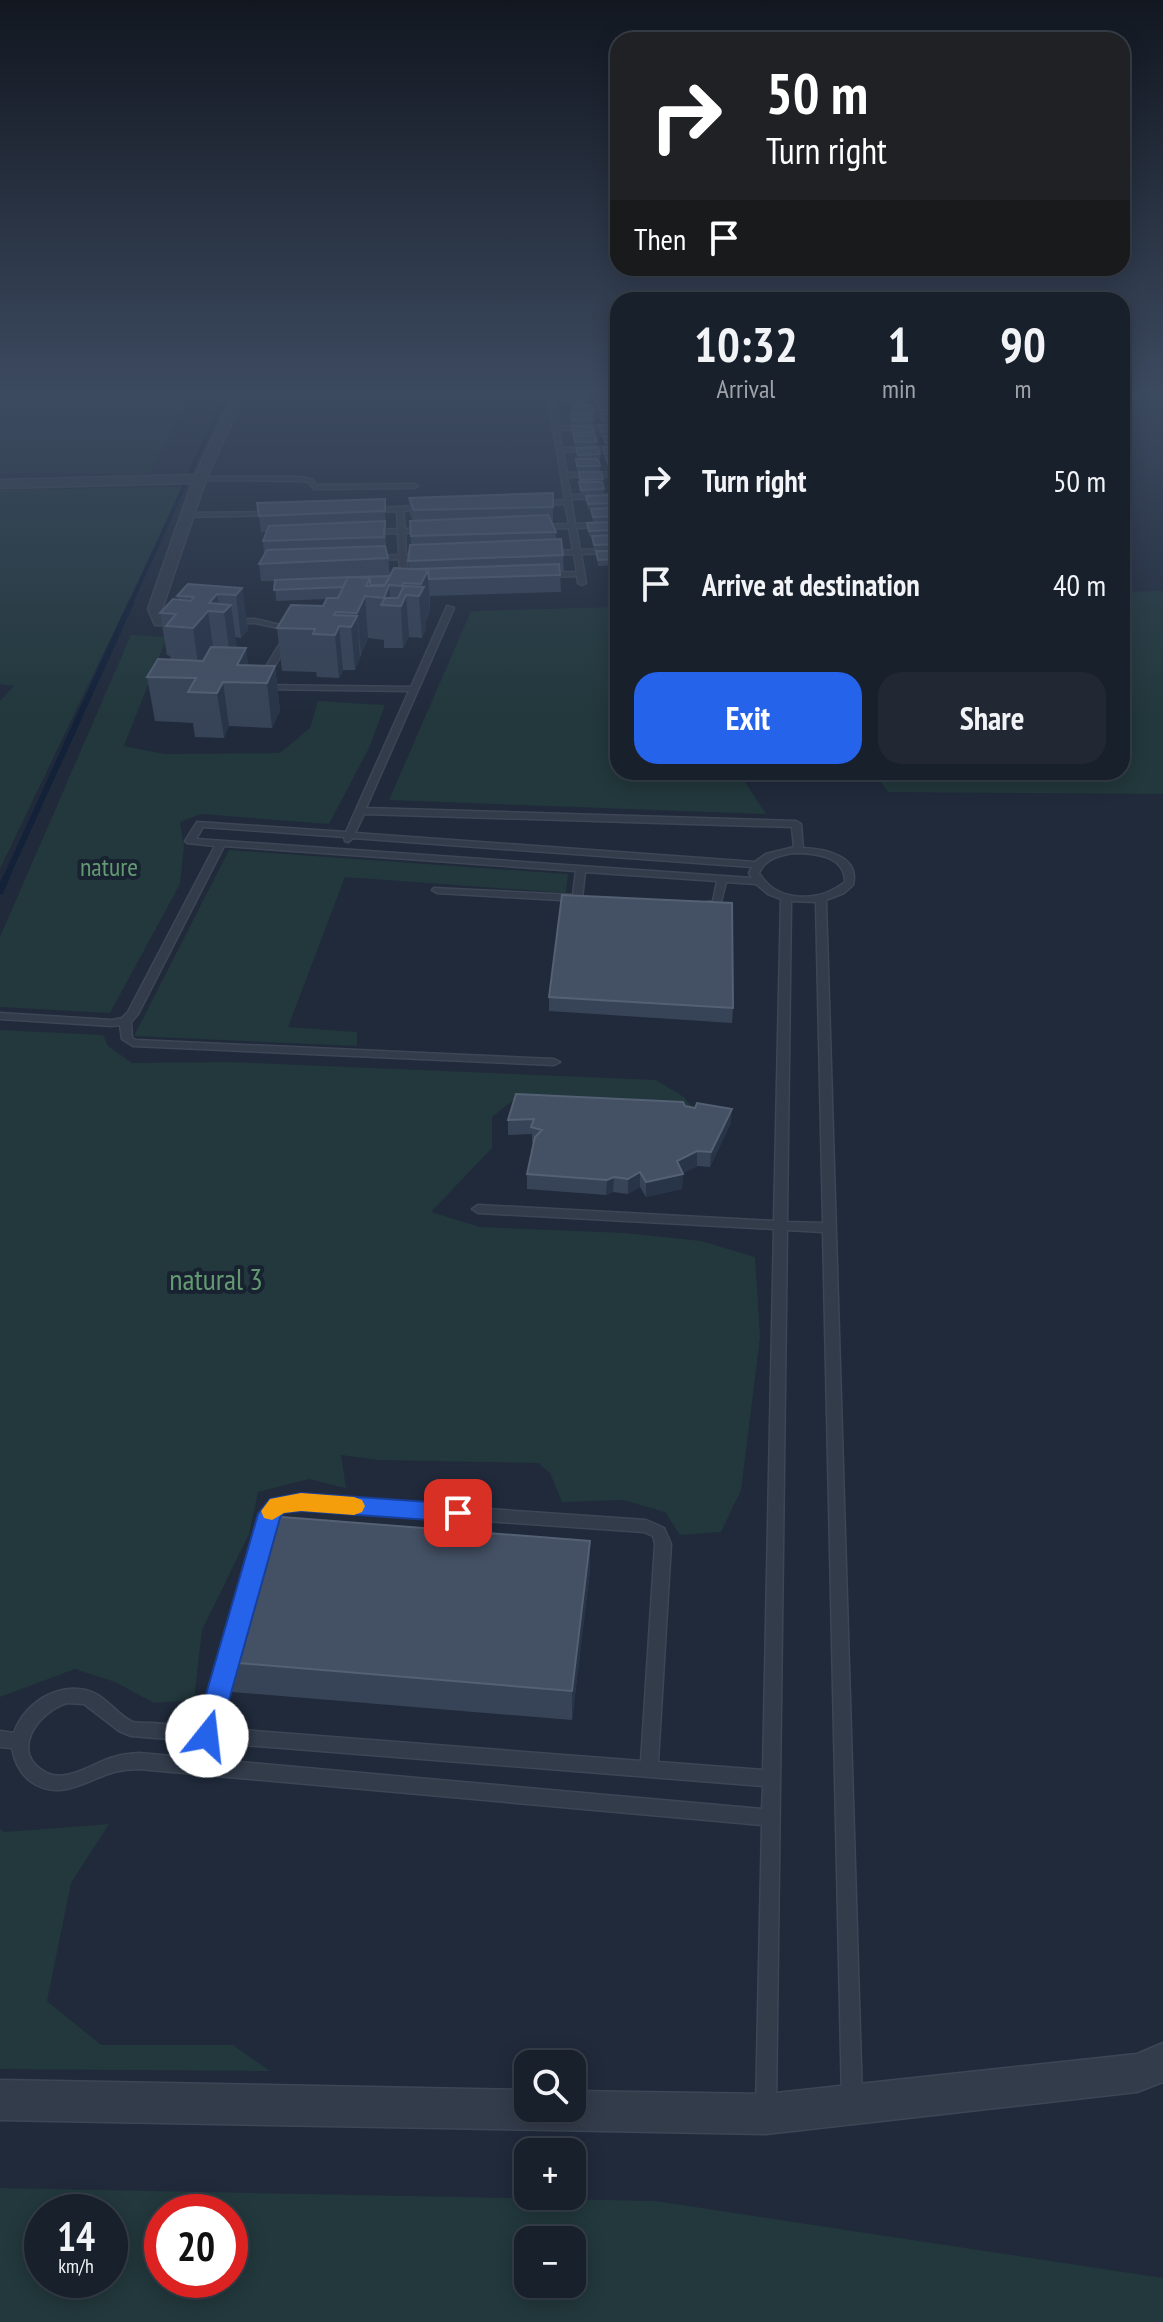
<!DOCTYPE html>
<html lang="en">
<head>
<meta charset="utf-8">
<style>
  :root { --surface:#18202c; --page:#212834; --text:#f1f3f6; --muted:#9fa3a9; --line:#363e48; --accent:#2563eb }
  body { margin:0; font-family:"PT Sans Narrow",sans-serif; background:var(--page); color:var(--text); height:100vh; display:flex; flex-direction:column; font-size:30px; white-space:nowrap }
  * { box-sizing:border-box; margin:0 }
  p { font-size:26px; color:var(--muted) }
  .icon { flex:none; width:44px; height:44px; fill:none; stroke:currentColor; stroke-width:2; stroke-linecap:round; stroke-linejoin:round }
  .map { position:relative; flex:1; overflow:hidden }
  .drawer { position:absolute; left:610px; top:292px; width:520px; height:488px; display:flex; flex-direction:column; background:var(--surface); border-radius:24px; box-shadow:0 4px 20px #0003,0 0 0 2px var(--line) }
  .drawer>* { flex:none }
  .hud { position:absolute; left:610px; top:32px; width:520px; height:244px; border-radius:24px; box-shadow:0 4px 20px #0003,0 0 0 2px var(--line); background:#202124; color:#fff; overflow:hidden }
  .fabs { position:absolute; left:514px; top:2050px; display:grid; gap:16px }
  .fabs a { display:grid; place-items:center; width:72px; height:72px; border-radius:16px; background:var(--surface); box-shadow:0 4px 20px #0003,0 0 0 2px var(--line); font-size:40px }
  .speed { position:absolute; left:24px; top:2194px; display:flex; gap:16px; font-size:40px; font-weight:700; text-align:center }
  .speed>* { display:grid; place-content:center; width:104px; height:104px; border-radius:50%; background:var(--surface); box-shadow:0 4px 20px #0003,0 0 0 2px var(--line); line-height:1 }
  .speed small { font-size:20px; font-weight:400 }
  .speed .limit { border:12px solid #d22; background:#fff; color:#111 }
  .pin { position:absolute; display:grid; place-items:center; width:68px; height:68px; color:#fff; margin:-34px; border-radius:16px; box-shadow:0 4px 12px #0006 }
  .me { position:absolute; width:88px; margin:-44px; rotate:16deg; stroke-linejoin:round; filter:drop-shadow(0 0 6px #0008) }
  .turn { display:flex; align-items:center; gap:28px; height:168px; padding:0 24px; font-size:36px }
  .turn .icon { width:104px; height:104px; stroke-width:2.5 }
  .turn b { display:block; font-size:56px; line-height:68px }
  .then { display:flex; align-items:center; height:76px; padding:0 24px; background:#0003; gap:16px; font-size:30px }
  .eta { display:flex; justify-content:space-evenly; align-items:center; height:136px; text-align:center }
  .eta b { font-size:48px; font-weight:700; line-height:56px }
  .primary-button { display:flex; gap:16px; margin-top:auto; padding:16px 24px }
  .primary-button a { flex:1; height:92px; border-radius:24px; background:var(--accent); color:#fff; font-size:32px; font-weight:700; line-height:92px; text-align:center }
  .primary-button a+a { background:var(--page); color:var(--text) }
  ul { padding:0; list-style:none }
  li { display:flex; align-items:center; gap:24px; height:104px; padding:0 24px }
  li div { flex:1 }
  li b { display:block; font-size:30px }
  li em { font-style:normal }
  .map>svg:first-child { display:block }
</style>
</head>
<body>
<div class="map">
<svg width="1163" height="2322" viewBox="0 0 1163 2322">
  <rect width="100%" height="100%" fill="#202a3b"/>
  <path fill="#22383c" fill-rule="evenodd" d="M0 392H191L150 473H0Z
    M183 487 0 869V701L14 686 0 684V490Z
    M1163 591V794L888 792 874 772H1122V592Z
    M618 607V772H761L740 774 766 814 389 800 471 611Z
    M131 635 167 637 124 746 164 754 280 753 310 728 318 701 385 705 369 748 329 824 201 814 180 822 184 846 180 884 110 1013 0 1007V937Z
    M229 850 568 874 566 893 345 877 288 1027 357 1032V1046L134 1036Z
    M0 1030 103 1035 108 1046 132 1063 229 1062 656 1080 684 1097 695 1111 520 1095 492 1117V1148L431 1212 480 1227 626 1233 701 1241 755 1257 760 1337 741 1490 721 1532 680 1535 665 1512 623 1500 562 1502 550 1473 538 1463 379 1460 341 1455 346 1488 309 1479 258 1492 249 1534 202 1630 194 1700 154 1703 115 1682 75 1669 0 1697Z
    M109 1824 71 1883 47 2001 101 2045H233L270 2071 0 2069V1829L5 1832Z
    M0 2188 655 2201 1163 2278V2322H0ZM42 2212H110V2280H42ZM162 2212H230V2280H162ZM528 2240H572V2284H528Z"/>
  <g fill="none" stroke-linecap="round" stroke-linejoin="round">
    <path stroke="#132139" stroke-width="4" d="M130 605 227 392"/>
    <path stroke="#132139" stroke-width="6" d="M5 880 131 603"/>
    <path stroke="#132139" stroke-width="7" d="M0 891 6 878"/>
    <g stroke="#3d4655" stroke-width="3">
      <path id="service" d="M547 392H553L559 426 618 425V429L559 430 562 448 618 446V450L563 452 567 473 618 472V476L567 477 571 495 618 494V498L571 499 575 524 618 522V526L576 528 580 550 618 549V553L581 554 586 583 582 585 578 583 577 576 544 577 540 575 544 573 577 572 574 554 549 555 545 553 549 551 573 550 569 528 537 529 534 527 537 525 569 524 565 504 537 506 534 504 537 502 565 500Z
        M200 477H301L313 480 316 485 415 484 418 486 415 488 314 489 308 482 301 481 198 480V478Z
        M426 506 429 508 428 509 403 511 405 529 427 528 430 530 427 532 405 533 406 555 422 554 426 556 422 558 406 559 408 580 401 582 399 559 373 560 369 558 373 556 399 555 398 533 369 534 366 532 369 530 398 529 397 511 369 512 366 510 369 508Z
        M277 512V514L275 515 186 517 183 515 186 513Z
        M447 606 454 608 366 808 796 821 801 824 803 848C826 849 860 856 853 885L844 893 826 900 862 2099 859 2106 852 2109 845 2106 842 2099 823 1232 787 1230 776 2107 773 2114 766 2117 759 2114 756 2107 762 1825 139 1769C130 1769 122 1770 114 1772 84 1781 60 1802 30 1781 20 1773 14 1760 12 1748L0 1747V1731L14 1733C25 1700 66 1677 98 1695 110 1702 120 1717 133 1722 138 1723 146 1723 152 1723 168 1724 185 1726 201 1727L223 1650 225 1645 231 1643 237 1645 239 1650 217 1728 641 1761 655 1544 653 1536 644 1532 301 1508 282 1510 277 1516 271 1533 266 1535 261 1533 258 1529 263 1514 273 1501 301 1496 646 1520 664 1528 671 1544 658 1762 763 1770 774 1229 478 1213 472 1209 478 1205 774 1221 781 899 768 894 756 884 726 882 720 906 703 908 698 905 700 903 713 901 717 881 585 872 582 898 577 901 437 893 432 890 434 888 573 895 576 871 224 846 138 1014 131 1022 132 1038 136 1040 554 1059 560 1062 554 1065 133 1046 122 1039 120 1025 112 1026 0 1019V1013L112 1020 122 1018 128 1012 215 846 187 843 185 841 197 822 346 832 409 691 261 689 257 687 261 685 411 687ZM364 814 792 827 794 847 766 854 755 862 355 833ZM203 827 344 837 345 841 348 842 353 838 752 867 749 873 752 878 196 839ZM792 853C814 853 845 855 845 882 819 903 777 903 759 873 765 859 778 856 792 853ZM791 901 816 902 823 1223 787 1222ZM67 1703 84 1704 119 1731 131 1736 763 1786 762 1809 139 1753C130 1754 122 1754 114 1757 94 1762 68 1783 47 1773 8 1754 37 1712 67 1703Z
        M228 619H255L297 629 265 682 258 680 288 630 255 623H228Z"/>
    </g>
    <g stroke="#3d4655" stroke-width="3">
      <path id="minor" d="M235 392H246L206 479 162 609 168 622 165 625H155L148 609 192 483 0 488V480L195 475Z
        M1163 2043V2082L1137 2092 766 2134 0 2120V2080L528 2090V2108H572V2091L766 2094 1137 2054Z"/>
    </g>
    <use href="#service" fill="#333c4b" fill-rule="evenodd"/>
    <use href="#minor" fill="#333c4b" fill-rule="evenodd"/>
  </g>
  <path fill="#374458" d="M594 394 616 399V404H618V424L602 425 599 405H596Z
    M566 395 588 401V405L594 411V416H592L593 426H572L570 415H573L572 406H567Z
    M599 425H618V470H609L606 459H605L603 452V447H605L603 437H601Z
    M571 426 594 432 597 447H575Z
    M576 448 600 454V459H598L600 471H577L576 465V459H577Z
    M611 471H618V494L614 495Z
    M579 472 603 479 602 484 604 494 581 495 579 488V482H580Z
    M553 493V523H552L556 532V539L563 555 564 572H560L561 592 430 596V611L426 621V629L422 638 409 637 403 648H384V640L368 638 355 670H343L339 678 317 677 316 672 282 671 277 628 323 606 326 599 276 601 275 581H261L259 564 264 555 263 541 266 532H261L257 503 385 499 386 548 388 558 390 576 409 569 408 561 411 545 410 521H413L410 514 409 498Z
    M586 496 612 503V508L588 509Z
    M591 509 617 516V522H593Z
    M587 523 613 530V536L618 539V549L594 550 592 536H589Z
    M596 551H618V565L598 566Z
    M242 588 248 630 241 638 235 637 236 648 248 666H275L280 711 272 728 229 726 224 738 195 737 193 723 155 721 147 677 171 660 170 656 167 655 160 613 178 600 177 596Z
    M549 997 733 1008 732 1023 549 1011Z
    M685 1106 731 1123 710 1167 697 1166 683 1173 682 1189 646 1197 640 1187 628 1194 613 1192 606 1195 527 1189V1174L533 1143 532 1142V1134L508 1135V1120Z
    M590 1570 572 1720 232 1692 226 1662Z"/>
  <path fill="#283448" d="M428 570 430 611 426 621V629L422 638 419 596 421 591V584Z
    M403 583 404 599 406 595 409 637 403 648 401 606 403 602 402 586Z
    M389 585 391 606 384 598Z
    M242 588 248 630 241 638 236 595Z
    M217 594 220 612 209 603Z
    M365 596 368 638 361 655 357 613Z
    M231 605 237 647 230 655 224 612Z
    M208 611 214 653 199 671 193 628Z
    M336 612 337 629 339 626 343 670 339 678 335 635 334 615Z
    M357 616 360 658 355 670 351 627Z
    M246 648 251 683 237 665Z
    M275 666 280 711 272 728 267 683Z
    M223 682 229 726 224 738 217 693Z
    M732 1109 731 1123 710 1167 711 1152Z
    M697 1151V1166L681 1174H683L682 1189 646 1197V1182L677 1161Z
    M640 1172V1187L628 1194V1179Z
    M614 1177 613 1192 606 1195 607 1180Z
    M590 1541V1570L572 1720V1691Z"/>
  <path fill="#445064" stroke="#546074" stroke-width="2" d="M594 394H614L616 399 596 400Z
    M566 395H586L588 401H567Z
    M599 404H618V410H600Z
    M592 405 594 411 573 412 572 406Z
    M618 413V419L602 420 600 414Z
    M591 414 593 420 572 421 570 415Z
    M599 425H618V431L601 432Z
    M571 426H592L594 432 573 433Z
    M595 435 597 442H575L574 436Z
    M618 435V442H605L603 436Z
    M598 447 600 454 578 455 576 448Z
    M603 447H618V454H605Z
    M618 457V464L609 465 606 458Z
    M576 459H598L600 466H577Z
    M611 471H618V478H613Z
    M579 472H601L603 479 580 480Z
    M579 482H602L604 489 581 490Z
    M613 482H618V489H615Z
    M553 493V507L414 510 409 498Z
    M610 495 612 503 588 504 586 496Z
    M385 499V511L259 516 257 503Z
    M614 508 617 516 593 517 591 509Z
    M548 515 556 532 411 536 410 521Z
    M385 521 384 537 263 541 269 526Z
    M611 522 613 530 589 531 587 523Z
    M617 535 618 544 594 545 592 536Z
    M561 539 563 555 408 561 410 545Z
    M385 546 388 558 259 564 267 550Z
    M596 551H618V559L598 560Z
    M559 564 560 575 429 579 428 570 416 569Z
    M394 568 428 570 421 584 403 583 402 586 389 585 384 598 365 596 357 613 336 612 334 615 357 616 351 627 339 626 335 635 313 634 315 629 277 628 291 605 323 606 327 598H338L348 577 370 578 366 586H384Z
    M390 576 385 585H370V578L353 577Z
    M348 577 343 587 274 590 275 580Z
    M188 584 242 588 236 595 217 594 209 603 231 605 224 612 208 611 193 628 166 626 176 614 160 613 173 599 191 601 194 597 177 596Z
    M404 586 424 587 419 596 406 595 401 606 381 605 385 598H398Z
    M211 647 246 648 237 665 275 666 267 683 223 682 217 693 188 692 196 678 147 677 158 659 203 661Z
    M562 895 732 903 733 1008 549 997Z
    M516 1094 683 1102 685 1106 695 1108 697 1103 732 1109 711 1152 697 1151 677 1161 683 1174 646 1182 640 1172 628 1179 614 1177 607 1180 527 1174 535 1137 542 1130 531 1127 534 1119 508 1120Z
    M269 1516 590 1541 572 1691 226 1662Z"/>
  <linearGradient id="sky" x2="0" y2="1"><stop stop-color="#121720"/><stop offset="0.55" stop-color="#3c4a60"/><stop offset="1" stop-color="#3c4a60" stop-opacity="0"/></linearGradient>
  <rect width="1163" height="717" fill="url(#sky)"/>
  <path fill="#2563eb" stroke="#184099" stroke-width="2" d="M301 1493 458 1504 466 1507 469 1513 466 1519 458 1522 301 1511 284 1513 280 1518 219 1736 216 1744 207 1747 198 1744 194 1736 258 1514 270 1499Z"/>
  <path fill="#f59e0b" d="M301 1493 354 1497 362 1500 365 1506 362 1512 354 1515 301 1511 284 1513 272 1520 264 1518 261 1511 270 1499Z"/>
  <g text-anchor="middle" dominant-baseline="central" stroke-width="8" stroke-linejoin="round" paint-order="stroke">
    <g font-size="26" fill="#639a72" stroke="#192230">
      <text x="109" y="866">nature</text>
    </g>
    <g font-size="30" fill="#639a72" stroke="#192230">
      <text x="216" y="1278">natural 3</text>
    </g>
  </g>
</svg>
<div class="fabs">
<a><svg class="icon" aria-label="search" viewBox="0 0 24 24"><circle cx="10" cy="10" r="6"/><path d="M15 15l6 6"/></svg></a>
<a>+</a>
<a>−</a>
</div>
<div class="speed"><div>14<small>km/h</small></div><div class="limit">20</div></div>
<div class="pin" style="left:458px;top:1513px;background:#d93025"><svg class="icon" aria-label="arrive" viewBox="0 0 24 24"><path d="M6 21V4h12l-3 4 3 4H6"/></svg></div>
<svg class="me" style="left:207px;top:1736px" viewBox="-20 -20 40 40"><circle r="19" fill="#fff"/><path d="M0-13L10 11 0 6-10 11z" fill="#2563eb"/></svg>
<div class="hud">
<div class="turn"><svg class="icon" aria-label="right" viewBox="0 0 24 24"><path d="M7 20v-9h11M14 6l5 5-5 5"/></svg><div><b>50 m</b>Turn right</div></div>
<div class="then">Then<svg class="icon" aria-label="arrive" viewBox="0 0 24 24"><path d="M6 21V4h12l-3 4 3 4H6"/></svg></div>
</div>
<section class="drawer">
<div class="eta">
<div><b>10:32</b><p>Arrival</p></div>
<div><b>1</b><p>min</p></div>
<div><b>90</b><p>m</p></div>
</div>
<ul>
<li><svg class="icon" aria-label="right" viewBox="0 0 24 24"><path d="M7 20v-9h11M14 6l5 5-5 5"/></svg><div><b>Turn right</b></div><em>50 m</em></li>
<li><svg class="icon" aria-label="arrive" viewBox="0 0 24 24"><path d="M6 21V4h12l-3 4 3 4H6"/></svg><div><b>Arrive at destination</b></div><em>40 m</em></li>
</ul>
<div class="primary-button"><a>Exit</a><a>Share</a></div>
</section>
</div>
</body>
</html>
